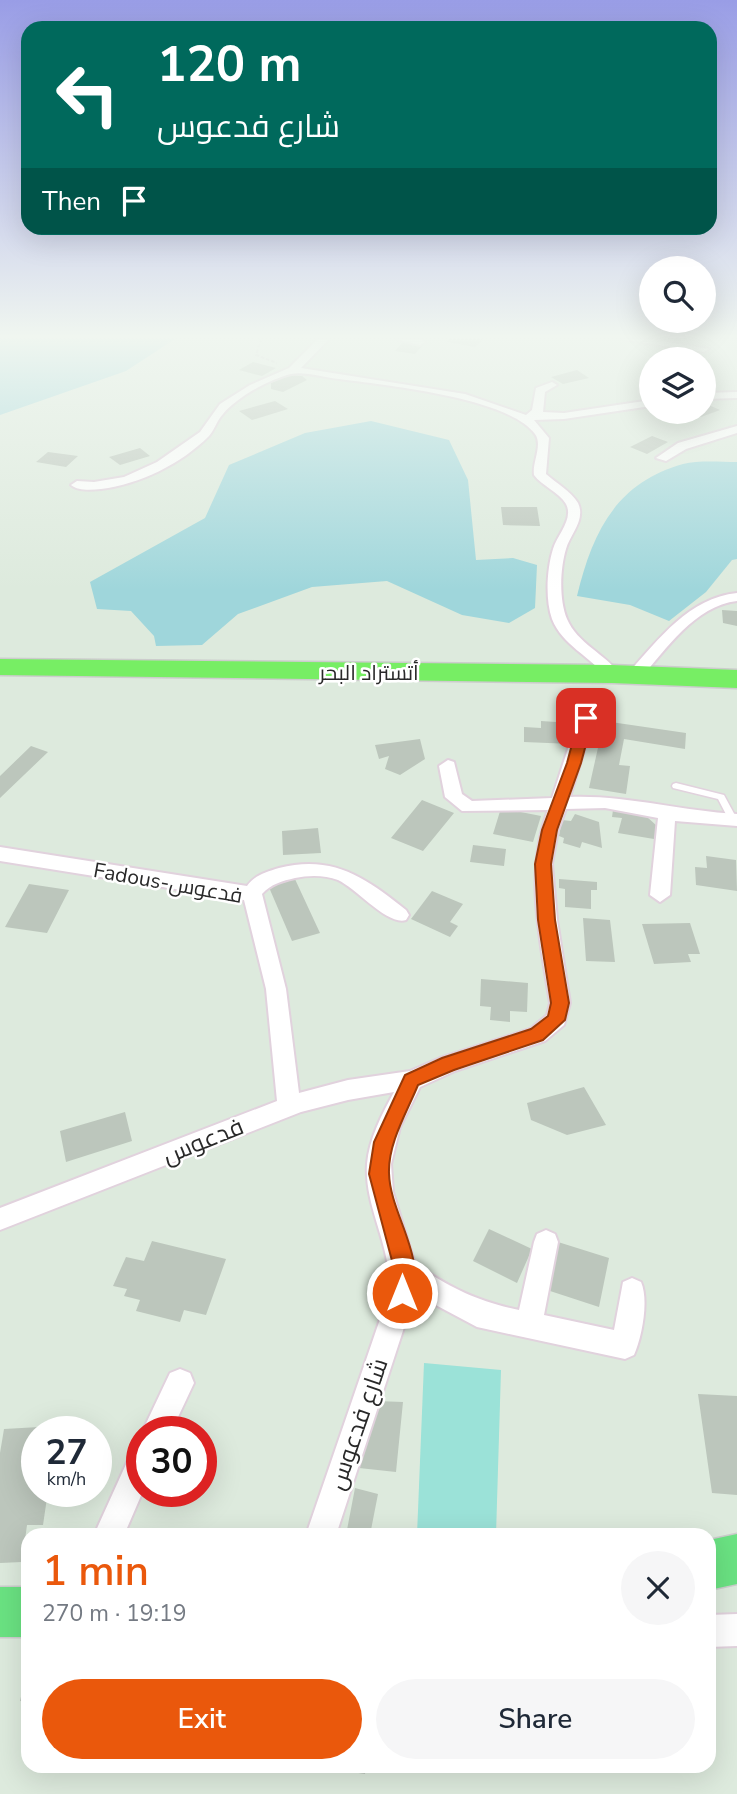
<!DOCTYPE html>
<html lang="en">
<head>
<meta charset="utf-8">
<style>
  :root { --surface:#fff; --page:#f6f6f7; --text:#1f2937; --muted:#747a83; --accent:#ea580c }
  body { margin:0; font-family:"Nunito Sans",Cairo,sans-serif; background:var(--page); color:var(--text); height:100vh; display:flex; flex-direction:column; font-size:26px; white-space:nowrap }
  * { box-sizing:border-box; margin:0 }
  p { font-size:23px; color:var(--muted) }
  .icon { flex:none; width:38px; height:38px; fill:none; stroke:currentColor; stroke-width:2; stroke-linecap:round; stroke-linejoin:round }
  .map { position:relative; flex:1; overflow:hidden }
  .sheet { position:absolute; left:21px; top:1528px; width:695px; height:245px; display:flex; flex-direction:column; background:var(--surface); border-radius:21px; box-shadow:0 7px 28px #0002 }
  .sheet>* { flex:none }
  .hud { position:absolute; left:21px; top:21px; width:696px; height:214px; border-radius:21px; box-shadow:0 7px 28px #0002; background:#00695c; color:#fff; overflow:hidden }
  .buttons { position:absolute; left:639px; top:256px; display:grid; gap:14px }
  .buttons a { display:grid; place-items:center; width:77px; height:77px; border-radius:50%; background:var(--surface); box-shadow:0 7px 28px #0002; font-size:35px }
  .speed { position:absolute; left:21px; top:1416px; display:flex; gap:14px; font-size:35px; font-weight:700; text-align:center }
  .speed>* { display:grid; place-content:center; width:91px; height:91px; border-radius:50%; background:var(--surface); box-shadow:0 7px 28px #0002; line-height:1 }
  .speed small { font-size:18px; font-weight:400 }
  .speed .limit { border:10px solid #d22; background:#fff; color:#111 }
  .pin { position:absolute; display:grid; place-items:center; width:60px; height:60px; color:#fff; margin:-30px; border-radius:14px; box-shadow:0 4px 10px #0006 }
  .me { position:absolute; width:77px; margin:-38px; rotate:0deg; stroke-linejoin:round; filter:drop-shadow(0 0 5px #0008) }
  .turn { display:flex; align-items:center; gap:24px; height:147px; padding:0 21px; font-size:32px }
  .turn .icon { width:91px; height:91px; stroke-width:2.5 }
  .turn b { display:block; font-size:49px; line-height:60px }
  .then { display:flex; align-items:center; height:66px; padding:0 21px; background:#0003; gap:14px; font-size:26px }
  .round { display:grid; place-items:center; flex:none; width:74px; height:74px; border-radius:37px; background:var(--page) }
  .head { display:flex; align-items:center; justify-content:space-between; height:119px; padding:0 21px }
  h1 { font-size:42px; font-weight:600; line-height:52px; color:var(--accent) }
  .cta { display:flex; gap:14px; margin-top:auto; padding:14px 21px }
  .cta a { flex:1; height:80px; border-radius:42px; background:var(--accent); color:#fff; font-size:28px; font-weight:600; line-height:80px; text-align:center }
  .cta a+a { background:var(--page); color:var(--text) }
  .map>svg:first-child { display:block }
</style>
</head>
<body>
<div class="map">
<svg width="737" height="1794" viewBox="0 0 737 1794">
  <rect width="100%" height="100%" fill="#ddeadd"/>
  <path fill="#9fd6db" d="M0 339H175L126 371 0 415Z
    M371 421 449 440 468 480 476 560 513 558 537 565 535 608 509 623 462 615 387 581 312 587 238 614 202 645 156 646 154 636 131 611 97 609 90 582 205 518 229 465 305 433Z
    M737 462V559L732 560 706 592 669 621 630 605 577 596C592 534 615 483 683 464 699 460 720 462 737 462Z"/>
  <path fill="#9be2d8" d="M424 1363 501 1370 496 1535H417Z"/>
  <path fill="#bcc6bc" d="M449 339H483L475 347 447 342Z
    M403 342 423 345 415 354 395 351Z
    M253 362 276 368 262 376 239 370Z
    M577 370 589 378 563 384 551 377Z
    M290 375 302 376 307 380 283 392 271 389V383Z
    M275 401 288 409 252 420 239 411Z
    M704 403 720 410 701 417 689 411H704Z
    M652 436 668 442 647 454 630 447Z
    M140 448 150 456 120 465 109 457Z
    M48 452 78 456 66 467 36 462Z
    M501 507H537L540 526 503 525Z
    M722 610 737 611V626L723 623Z
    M541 721 571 723 572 744 524 742V727L541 728Z
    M604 721 686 733 685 749 624 739 619 765 630 766 626 794 589 788Z
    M420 739 425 759 400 775 385 769 389 756 379 759 375 745Z
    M31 746 48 752 0 798V776Z
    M422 800 454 813 423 851 391 838Z
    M501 808 541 816 533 842 493 834Z
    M613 810 646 816 657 826 654 839 618 833 622 818 612 817Z
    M575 814 599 822 602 848 582 842 580 848 563 843 564 838 559 836 562 820 571 821Z
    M318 828 321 853 283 855 282 831Z
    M473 845 506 849 504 866 470 862Z
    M706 856 736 860 737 891 696 885 695 867 707 868Z
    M294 877 320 933 292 941 268 885Z
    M559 879 597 882V890H591V909L565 907V889L559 888Z
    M29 884 69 890 47 933 5 927Z
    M432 891 463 904 450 922 458 926 450 937 411 919Z
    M583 918 610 920 615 962 586 961Z
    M690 923 700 954H688L691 962 654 964 642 924Z
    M481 979 528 983 527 1012 510 1011V1022L490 1020 491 1007 480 1006Z
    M584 1087 606 1125 567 1135 531 1120 527 1103Z
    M125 1112 132 1141 66 1162 60 1131Z
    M489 1229 532 1249 517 1283 473 1261Z
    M152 1241 226 1259 206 1315 184 1310 180 1322 136 1311 140 1300 124 1296 127 1289 113 1286 126 1257 144 1261Z
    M558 1242 609 1258 599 1307 547 1290Z
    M698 1394 737 1396V1495L712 1493Z
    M376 1401 403 1402 396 1472 359 1468Z
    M57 1426V1432H37V1491H48L43 1525H27L22 1562 0 1563V1453L4 1429Z
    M355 1488 378 1494 370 1535H346Z
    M27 1671 28 1702 20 1701Z
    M318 1766H366L365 1774 318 1767Z"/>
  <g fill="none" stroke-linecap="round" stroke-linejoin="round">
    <g stroke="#e1d2dd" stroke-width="3">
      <path id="service" d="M676 783 724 795 737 819 736 822H730L718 799 673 788 672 786 673 784Z"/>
    </g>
    <g stroke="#e1d2dd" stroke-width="4">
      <path id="minor" d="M318 339H329L301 368 465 394 526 415 532 410 536 388 552 382 557 385 545 392 543 412 564 413 651 400V406L564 419 534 420 549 438 546 474C556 483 571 491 578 503 586 520 570 534 566 549 560 569 559 600 567 619 577 643 605 654 620 674L618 677H606C590 656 562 645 552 619 545 599 547 568 553 549 557 535 574 519 566 504 559 492 542 486 534 475 532 462 543 445 535 434 508 397 383 385 339 379 325 378 305 371 291 374 270 379 237 397 223 414 217 420 215 429 209 436 181 464 140 484 101 489 91 490 78 491 71 485L77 481 94 482 124 477 157 462 200 432 220 404 250 385 289 368Z
        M395 339H420L425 342 420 345Z
        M620 339H650L709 349 704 352Z
        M737 392V398L704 399V393Z
        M737 426V433L686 449 666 461 656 458 678 443Z
        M737 593V601C695 606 666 649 641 678H629V672C660 638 689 598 737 593Z
        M586 713 594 718 570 797C626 795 681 811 737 814V826L675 821 670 895 660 902 650 895 658 818 605 808 566 809 558 830 552 864 557 920 570 1003 564 1025 545 1041 455 1071 420 1087 400 1127 391 1164 393 1192 415 1264C451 1288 476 1301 519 1310L534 1242 537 1234 546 1230 555 1234 558 1242 544 1315 614 1330 623 1282 632 1278 641 1282C649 1300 642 1337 634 1355L625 1359 477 1327 415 1294 336 1535H306L389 1293C393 1248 364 1208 367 1164 369 1139 382 1114 394 1092L348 1100 301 1112 0 1230V1208L277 1101 266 989 244 900 0 861V847L247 886C255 875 266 872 279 868 333 854 366 878 406 910L409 915 406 920C388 926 357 889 338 880 325 875 309 875 295 878 282 881 271 884 262 894L286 989 299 1093 348 1080 410 1071 440 1058 530 1029 547 1015 550 1003C540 939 524 873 548 810L462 811 445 797 439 766 448 760 454 762 462 794 472 801 552 798 578 718Z
        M180 1369 190 1373 194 1383 171 1432H142L170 1373Z
        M142 1447 143 1491 124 1535H94L132 1451Z
        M737 1614V1646L709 1647V1615Z"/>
    </g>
    <g stroke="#ccc" stroke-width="3">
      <path id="primary" d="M737 1534V1584L709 1590V1540Z
        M0 1587H28V1637H0Z"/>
    </g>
    <g stroke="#ccc" stroke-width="3">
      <path id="motorway" d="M0 659 612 665 737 670V688L612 683 0 675Z"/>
    </g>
    <path stroke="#ccc" stroke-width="2" stroke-dasharray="3.5 2" stroke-linecap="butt" d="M261 339 256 355 277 363"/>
    <use href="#service" fill="#fff" fill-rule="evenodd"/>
    <use href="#minor" fill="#fff" fill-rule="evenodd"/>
    <use href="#primary" fill="#6ae282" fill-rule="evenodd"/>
    <use href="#motorway" fill="#77ee64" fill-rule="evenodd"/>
  </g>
  <linearGradient id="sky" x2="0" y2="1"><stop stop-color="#999de6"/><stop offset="0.57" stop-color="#f0f6f0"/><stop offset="1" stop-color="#f0f6f0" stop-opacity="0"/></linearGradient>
  <rect width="737" height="590" fill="url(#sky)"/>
  <path fill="#ea580c" stroke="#983908" stroke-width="2" d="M586 714 593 718 581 763 557 830 551 864 555 920 569 1003 565 1020 543 1040 454 1070 418 1085C407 1112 388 1143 389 1173 390 1215 428 1257 410 1300L402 1303 395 1300 392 1293 395 1272 369 1174 374 1142 405 1075 442 1058 531 1029 548 1016 551 1003 538 920 535 864 542 830 567 763 579 718Z"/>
  <g text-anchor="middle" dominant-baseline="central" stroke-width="5" stroke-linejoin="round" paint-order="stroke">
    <g font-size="21" fill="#292929" stroke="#fff">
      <text x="369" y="673">أتستراد البحر</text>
      <text transform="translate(168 883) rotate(10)">Fadous-فدعوس</text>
    </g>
    <g font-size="24" fill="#292929" stroke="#fff">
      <text transform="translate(203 1141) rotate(-22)">فدعوس</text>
      <text transform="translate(358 1424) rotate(-71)">شارع فدعوس</text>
    </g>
  </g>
</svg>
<div class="buttons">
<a><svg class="icon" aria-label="search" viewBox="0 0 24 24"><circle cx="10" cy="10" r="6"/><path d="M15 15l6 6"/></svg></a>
<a><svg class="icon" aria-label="layers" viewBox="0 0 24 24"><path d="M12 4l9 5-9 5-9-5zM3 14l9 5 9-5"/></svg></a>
</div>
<div class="speed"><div>27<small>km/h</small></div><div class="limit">30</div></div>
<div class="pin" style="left:586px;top:718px;background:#d93025"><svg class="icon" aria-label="arrive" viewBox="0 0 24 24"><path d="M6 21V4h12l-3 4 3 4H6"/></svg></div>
<svg class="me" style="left:402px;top:1293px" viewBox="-20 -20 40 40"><circle r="17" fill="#ea580c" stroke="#fff" stroke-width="3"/><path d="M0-11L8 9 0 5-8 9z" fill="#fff"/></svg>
<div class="hud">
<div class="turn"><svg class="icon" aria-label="left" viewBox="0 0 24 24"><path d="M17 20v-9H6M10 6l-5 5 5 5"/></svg><div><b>120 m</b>شارع فدعوس</div></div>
<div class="then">Then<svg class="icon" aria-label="arrive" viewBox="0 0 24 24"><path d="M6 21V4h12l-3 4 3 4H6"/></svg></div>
</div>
<section class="sheet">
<div class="head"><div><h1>1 min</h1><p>270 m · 19:19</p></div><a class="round"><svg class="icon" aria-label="close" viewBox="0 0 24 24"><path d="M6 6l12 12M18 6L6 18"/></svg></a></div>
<div class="cta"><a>Exit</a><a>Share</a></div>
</section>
</div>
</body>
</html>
